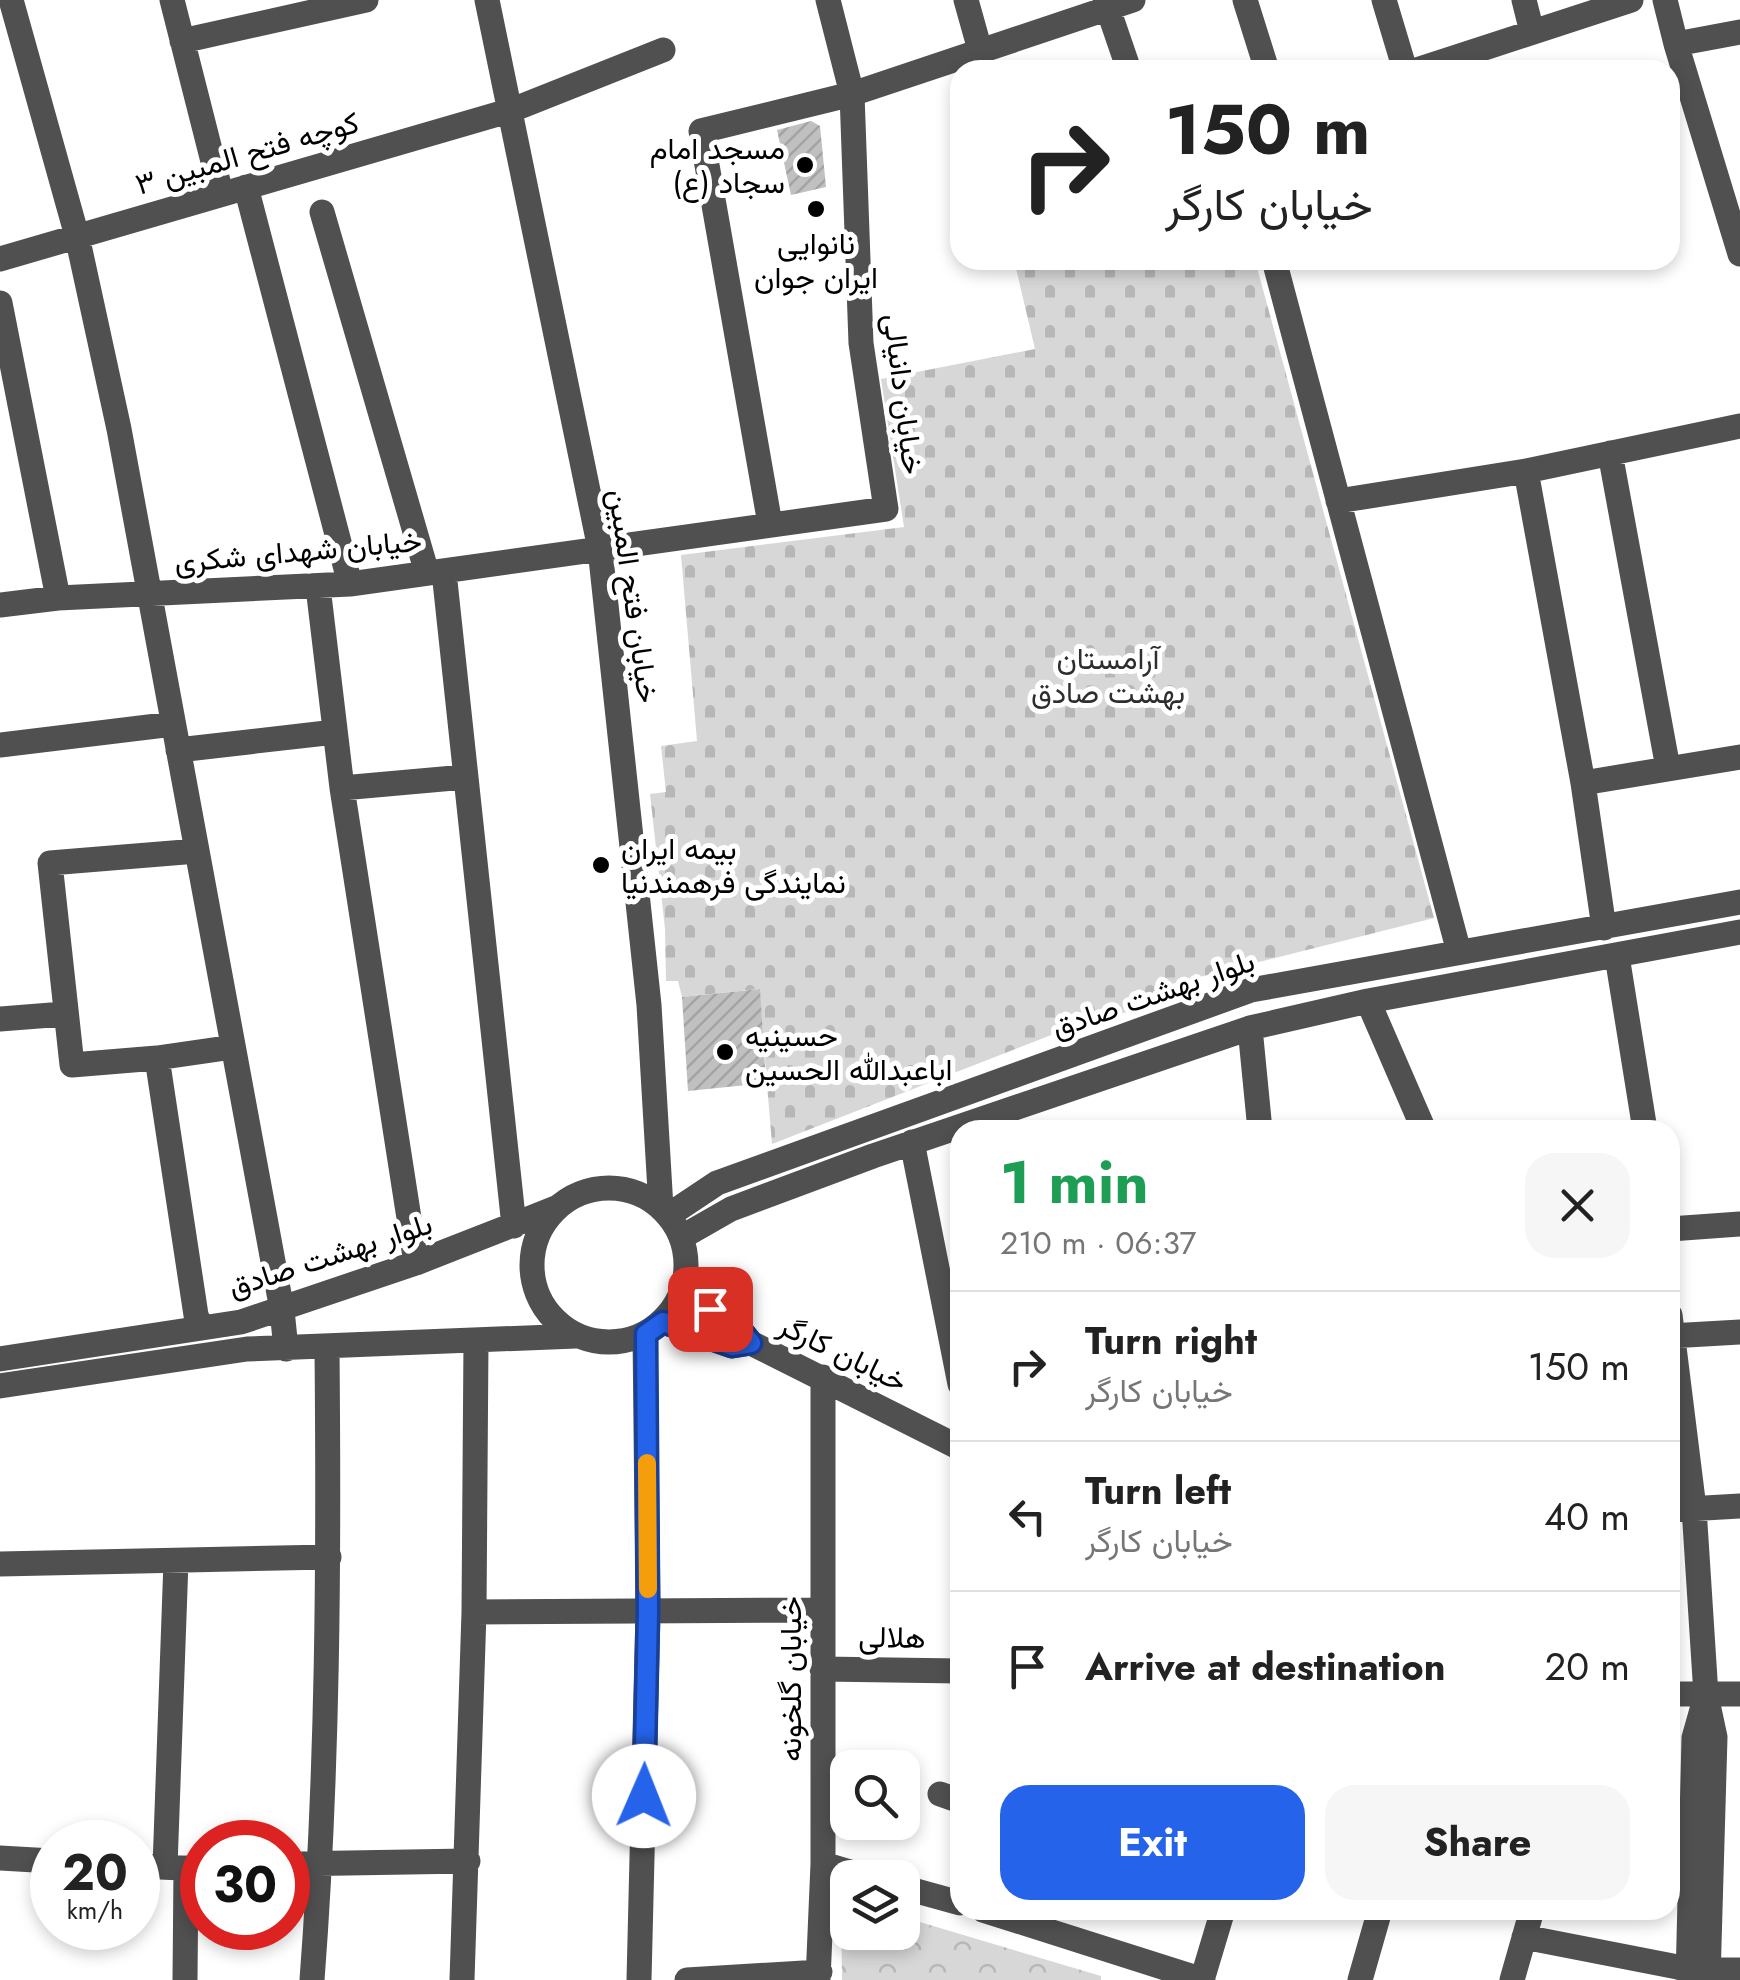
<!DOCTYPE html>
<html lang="en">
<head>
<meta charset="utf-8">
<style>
  :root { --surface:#fff; --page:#f6f6f6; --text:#222; --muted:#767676; --line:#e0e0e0; --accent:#2563eb }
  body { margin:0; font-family:Jost,Vazirmatn,sans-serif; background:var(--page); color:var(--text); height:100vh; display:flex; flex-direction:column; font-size:38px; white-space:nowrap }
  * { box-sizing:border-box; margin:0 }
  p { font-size:32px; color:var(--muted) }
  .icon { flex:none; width:55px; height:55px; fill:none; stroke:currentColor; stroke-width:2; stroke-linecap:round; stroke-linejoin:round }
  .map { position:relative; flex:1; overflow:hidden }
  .panel { position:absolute; left:950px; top:1120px; width:730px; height:800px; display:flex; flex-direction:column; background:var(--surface); border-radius:30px; box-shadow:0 5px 15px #0003 }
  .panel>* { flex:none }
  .hud { position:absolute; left:950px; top:60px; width:730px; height:210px; border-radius:30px; box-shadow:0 5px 15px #0003; background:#fff; color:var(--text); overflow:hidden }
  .controls { position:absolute; left:830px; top:1750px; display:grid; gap:20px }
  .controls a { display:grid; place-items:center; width:90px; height:90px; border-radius:20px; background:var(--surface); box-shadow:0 5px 15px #0003; font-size:50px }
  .speed { position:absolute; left:30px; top:1820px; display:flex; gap:20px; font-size:50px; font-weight:700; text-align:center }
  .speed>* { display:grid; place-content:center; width:130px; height:130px; border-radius:50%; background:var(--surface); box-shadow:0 5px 15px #0003; line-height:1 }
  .speed small { font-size:25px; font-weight:400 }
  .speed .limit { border:15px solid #d22; background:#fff; color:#111 }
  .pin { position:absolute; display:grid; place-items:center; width:85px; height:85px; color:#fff; margin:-42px; border-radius:20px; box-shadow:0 5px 15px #0006 }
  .me { position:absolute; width:110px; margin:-55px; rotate:1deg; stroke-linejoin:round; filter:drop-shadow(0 0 8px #0008) }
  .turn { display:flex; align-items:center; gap:35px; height:210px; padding:0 50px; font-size:45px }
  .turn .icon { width:130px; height:130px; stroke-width:2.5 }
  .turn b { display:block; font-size:70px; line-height:85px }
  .round { display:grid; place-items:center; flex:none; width:105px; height:105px; border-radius:30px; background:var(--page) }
  .headline { display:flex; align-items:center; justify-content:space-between; height:170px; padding:0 50px }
  h1 { font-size:60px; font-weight:700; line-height:75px; color:#1e9e55 }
  .button { display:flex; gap:20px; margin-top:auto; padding:20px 50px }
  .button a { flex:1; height:115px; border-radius:30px; background:var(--accent); color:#fff; font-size:40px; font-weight:700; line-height:115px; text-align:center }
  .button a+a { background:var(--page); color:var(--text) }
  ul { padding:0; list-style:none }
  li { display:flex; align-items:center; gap:30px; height:150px; padding:0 50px; border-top:2px solid var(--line) }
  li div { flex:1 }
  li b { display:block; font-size:38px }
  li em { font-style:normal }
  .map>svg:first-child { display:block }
</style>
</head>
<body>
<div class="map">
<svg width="1740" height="1980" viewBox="0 0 1740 1980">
  <defs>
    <pattern id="forest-crowns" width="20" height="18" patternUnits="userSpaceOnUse" patternTransform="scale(2.5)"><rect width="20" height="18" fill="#d7d7d7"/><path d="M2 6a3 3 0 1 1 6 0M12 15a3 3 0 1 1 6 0" fill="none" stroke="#b7b7b7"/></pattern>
    <pattern id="cemetery-stones" width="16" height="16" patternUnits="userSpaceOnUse" patternTransform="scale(2.5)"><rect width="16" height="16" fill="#d7d7d7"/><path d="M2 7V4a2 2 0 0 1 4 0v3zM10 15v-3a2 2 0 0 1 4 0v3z" fill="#b7b7b7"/></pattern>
    <pattern id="building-hatch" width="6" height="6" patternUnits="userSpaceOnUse" patternTransform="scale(2.5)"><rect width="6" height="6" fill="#c0c0c0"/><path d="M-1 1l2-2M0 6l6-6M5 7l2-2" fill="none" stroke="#a3a3a3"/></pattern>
  </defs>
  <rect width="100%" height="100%" fill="#fff"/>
  <path fill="url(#forest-crowns)" d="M841 1899 847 1901 848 1932H902L903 1917 1101 1976V1980H842Z"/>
  <path fill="url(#cemetery-stones)" d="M1014 260H1255L1434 918 1172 984 1174 998 1059 1032 772 1144 759 989 682 997 678 981H666L665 929 650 794 666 792 661 746 697 741 681 555 904 527 881 379 1035 349Z"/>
  <path fill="url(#building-hatch)" d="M811 121 820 126 826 187 791 195 777 130Z
    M760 989 766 1083 688 1091 682 997Z"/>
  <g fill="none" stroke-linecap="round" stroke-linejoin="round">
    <path stroke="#505050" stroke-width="25" d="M11 0 77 236 119 429 282 1310 286 1349
      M172 0 221 193
      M487 0 600 549 649 1005 661 1208
      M966 0 980 50
      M1105 0 1129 70
      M1245 0 1267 70
      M1384 0 1405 70
      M1524 0 1532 32
      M1665 0 1676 44 1740 254
      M182 41 366 0
      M1676 44 1740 32
      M1417 70 1631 0
      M246 187 350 584
      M322 212 427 573
      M0 259 512 110 663 50
      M1274 260 1459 952
      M0 303 58 598
      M1610 453 1668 768
      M1526 471 1583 783 1604 928
      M1338 501 1526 471 1740 426
      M770 524 701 131 852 94 1133 0
      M444 572 514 1226
      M318 587 342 788 416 1263
      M0 605 58 598 350 584 886 509 861 343 852 94 828 0
      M0 745 173 724
      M178 750 335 732
      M1583 783 1740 757
      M342 788 465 777
      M197 851 50 863 72 1065 157 1058 233 1047
      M1617 956 1645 1130
      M1368 1001 1424 1130
      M0 1019 64 1014
      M1250 1028 1260 1130
      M157 1058 196 1315 201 1328
      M912 1142 960 1384
      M532 1265a77 77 0 1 1 154 0a77 77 0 1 1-154 0Z
      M669 1215 717 1183 1251 990 1740 902
      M1670 1229 1740 1224
      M682 1237 731 1209 873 1156 1250 1028 1368 1001 1740 932
      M681 1291 738 1327 751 1343 960 1448
      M1670 1315 1694 1508 1706 1695 1715 1737 1708 1980
      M663 1322 732 1346 751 1343
      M1670 1336 1740 1332
      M0 1359 241 1322 416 1263 556 1208
      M0 1386 247 1349 576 1336
      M1670 1510 1740 1506
      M0 1564 329 1557
      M474 1612 822 1610
      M822 1669 960 1671
      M1670 1694H1740
      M940 1794 960 1801
      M0 1858 52 1861
      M288 1864 468 1861
      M823 1864 870 1878
      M138 1866 182 1868
      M165 1867 176 1561
      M902 1887 960 1903
      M983 1910 1203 1980
      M1524 1937 1688 1969 1740 1970
      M185 1980 186 1868
      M312 1980C328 1770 329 1559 327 1348
      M462 1980 474 1612 476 1341
      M639 1980 648 1612 645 1335
      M687 1980 820 1972
      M818 1980 823 1864V1377
      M1202 1980 1223 1910
      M1360 1980 1380 1910
      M1512 1980 1532 1910
      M1688 1980 1694 1738 1705 1699"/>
  </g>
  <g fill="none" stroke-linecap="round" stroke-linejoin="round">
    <g stroke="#184099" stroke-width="25">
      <path id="route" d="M644 1796 648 1612 646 1334 663 1322 732 1346 751 1343 738 1327 710 1309"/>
    </g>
    <use href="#route" stroke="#2563eb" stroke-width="18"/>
    <path stroke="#f59e0b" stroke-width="18" d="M647 1463 648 1589"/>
  </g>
  <g fill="#000" stroke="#fff" stroke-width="4">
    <circle cx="805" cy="165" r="10"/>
    <circle cx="816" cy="209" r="10"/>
    <circle cx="601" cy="865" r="10"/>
    <circle cx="725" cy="1052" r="10"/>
  </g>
  <g text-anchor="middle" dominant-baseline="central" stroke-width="10" stroke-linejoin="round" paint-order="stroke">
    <g font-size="30" fill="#000" stroke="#fff" text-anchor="start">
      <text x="785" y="148" text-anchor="end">مسجد امام<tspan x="785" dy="34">سجاد (ع)</tspan></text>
      <text x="816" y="243" text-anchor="middle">نانوایی<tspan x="816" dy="34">ایران جوان</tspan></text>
      <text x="621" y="848">بیمه ایران<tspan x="621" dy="34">نمایندگی فرهمندنیا</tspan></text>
      <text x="745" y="1035">حسینیه<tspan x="745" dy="34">اباعبدالله الحسین</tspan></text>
    </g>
    <g font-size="30" fill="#000" stroke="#fff">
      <text transform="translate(247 153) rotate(-16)">کوچه فتح المبین ۳</text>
      <text transform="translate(904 394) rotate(83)">خیابان دانیالی</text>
      <text transform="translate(298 551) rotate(-5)">خیابان شهدای شکری</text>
      <text transform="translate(634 596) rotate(82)">خیابان فتح المبین</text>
      <text transform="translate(1153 994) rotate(-19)">بلوار بهشت صادق</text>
      <text transform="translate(330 1255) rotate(-18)">بلوار بهشت صادق</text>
      <text transform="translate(843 1353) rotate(26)">خیابان کارگر</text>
      <text transform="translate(892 1637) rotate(1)">هلالی</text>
      <text transform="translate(790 1679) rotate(-90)">خیابان گلخونه</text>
    </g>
    <g font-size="30" fill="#2e2e2e" stroke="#fff">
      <text x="1108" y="658">آرامستان<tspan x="1108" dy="34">بهشت صادق</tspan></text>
    </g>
  </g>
</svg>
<div class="controls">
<a><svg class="icon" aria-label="search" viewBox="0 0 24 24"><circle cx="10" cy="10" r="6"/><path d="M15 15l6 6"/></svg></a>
<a><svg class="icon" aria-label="layers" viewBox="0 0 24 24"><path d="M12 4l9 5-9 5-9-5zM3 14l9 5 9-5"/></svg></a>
</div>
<div class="speed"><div>20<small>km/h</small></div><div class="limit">30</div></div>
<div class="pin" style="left:710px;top:1309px;background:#d93025"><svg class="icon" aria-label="arrive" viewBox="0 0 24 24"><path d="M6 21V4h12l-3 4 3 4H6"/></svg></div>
<svg class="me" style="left:644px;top:1796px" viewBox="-20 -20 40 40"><circle r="19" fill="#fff"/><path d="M0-13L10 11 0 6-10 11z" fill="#2563eb"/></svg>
<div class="hud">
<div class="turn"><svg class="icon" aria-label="right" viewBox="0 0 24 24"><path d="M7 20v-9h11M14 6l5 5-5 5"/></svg><div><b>150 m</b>خیابان کارگر</div></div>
</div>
<section class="panel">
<div class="headline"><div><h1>1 min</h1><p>210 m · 06:37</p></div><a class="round"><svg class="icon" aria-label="close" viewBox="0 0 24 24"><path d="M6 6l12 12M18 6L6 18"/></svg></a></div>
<ul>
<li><svg class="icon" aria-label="right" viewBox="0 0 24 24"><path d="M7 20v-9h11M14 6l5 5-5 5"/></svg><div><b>Turn right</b><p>خیابان کارگر</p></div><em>150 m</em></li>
<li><svg class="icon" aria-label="left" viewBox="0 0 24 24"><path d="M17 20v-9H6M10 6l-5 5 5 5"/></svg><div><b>Turn left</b><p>خیابان کارگر</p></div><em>40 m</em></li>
<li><svg class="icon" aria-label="arrive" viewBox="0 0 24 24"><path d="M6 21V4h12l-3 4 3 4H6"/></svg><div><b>Arrive at destination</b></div><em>20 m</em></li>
</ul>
<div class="button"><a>Exit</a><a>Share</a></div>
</section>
</div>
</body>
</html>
